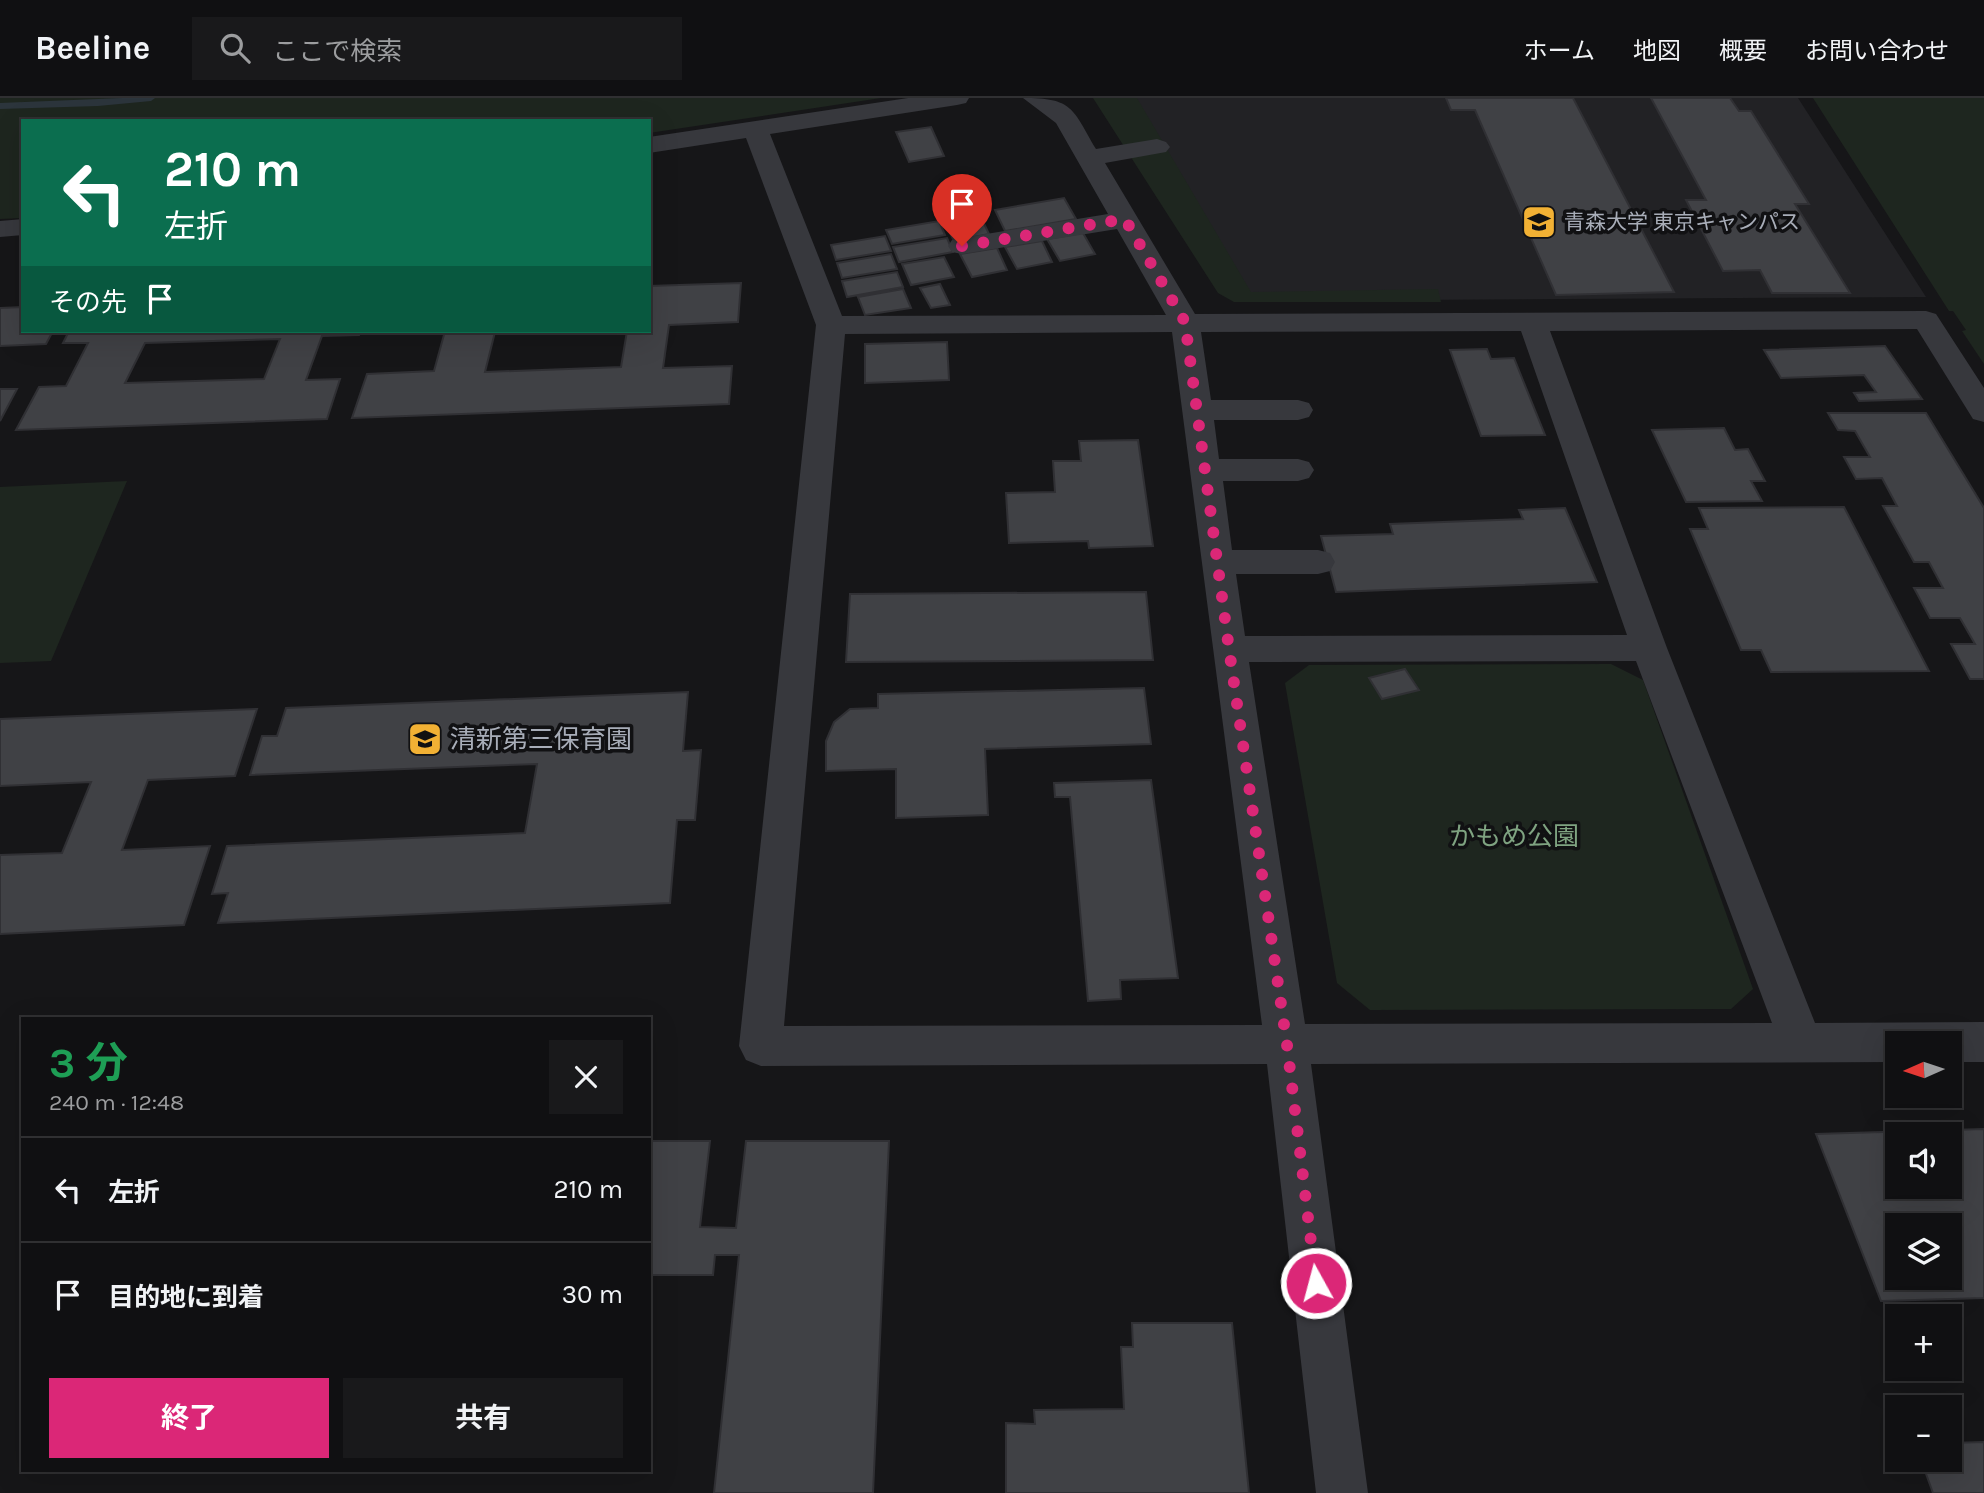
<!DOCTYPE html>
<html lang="ja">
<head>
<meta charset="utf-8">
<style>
  :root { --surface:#101012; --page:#19191b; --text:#f1f3f6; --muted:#9c9d9f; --line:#303032; --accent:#db2777 }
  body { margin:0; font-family:Karla,"Noto Sans JP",sans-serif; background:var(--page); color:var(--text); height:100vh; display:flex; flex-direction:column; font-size:26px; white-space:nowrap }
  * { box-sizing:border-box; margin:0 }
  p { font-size:23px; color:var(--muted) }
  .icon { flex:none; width:38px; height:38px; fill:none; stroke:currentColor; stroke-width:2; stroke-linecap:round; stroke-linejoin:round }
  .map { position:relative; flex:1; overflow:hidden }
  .side { position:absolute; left:21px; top:919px; width:630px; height:455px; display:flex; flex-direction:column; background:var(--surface); border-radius:0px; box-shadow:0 7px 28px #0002,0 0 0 2px var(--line) }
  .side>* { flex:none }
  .hud { position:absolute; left:21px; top:21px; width:630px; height:214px; border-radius:0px; box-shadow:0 7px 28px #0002,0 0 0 2px var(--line); background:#0b6e4f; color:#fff; overflow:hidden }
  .needle { width:46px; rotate:267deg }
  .buttons { position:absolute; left:1885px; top:933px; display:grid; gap:14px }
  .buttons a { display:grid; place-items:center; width:77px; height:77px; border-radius:0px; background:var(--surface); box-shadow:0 7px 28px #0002,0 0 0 2px var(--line); font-size:35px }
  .pin { position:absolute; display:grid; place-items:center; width:60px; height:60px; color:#fff; margin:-72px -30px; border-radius:50% 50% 50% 0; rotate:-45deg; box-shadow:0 0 7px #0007 }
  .pin .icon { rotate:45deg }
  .me { position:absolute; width:77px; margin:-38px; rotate:353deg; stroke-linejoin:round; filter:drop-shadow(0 0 5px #0008) }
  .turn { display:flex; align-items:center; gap:24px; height:147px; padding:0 28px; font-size:32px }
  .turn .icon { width:91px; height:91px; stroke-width:2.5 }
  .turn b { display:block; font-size:49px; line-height:60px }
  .then { display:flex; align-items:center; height:66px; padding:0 28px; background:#0003; gap:14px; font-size:26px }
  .round { display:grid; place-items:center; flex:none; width:74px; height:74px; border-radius:0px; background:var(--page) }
  .head { display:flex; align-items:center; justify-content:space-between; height:119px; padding:0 28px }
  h1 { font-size:42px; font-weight:700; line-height:52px; color:#1e9e55 }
  .primary-button { display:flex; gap:14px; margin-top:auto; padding:14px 28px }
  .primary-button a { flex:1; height:80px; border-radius:0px; background:var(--accent); color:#fff; font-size:28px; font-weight:700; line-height:80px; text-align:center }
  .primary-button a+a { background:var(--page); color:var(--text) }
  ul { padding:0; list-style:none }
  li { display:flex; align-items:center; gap:21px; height:105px; padding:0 28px; border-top:2px solid var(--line) }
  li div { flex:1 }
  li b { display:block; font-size:26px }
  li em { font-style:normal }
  header { display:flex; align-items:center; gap:42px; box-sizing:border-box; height:98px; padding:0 35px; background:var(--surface); border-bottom:2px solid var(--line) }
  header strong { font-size:33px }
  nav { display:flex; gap:38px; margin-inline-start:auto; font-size:24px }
  .search { width:490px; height:63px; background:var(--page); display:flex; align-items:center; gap:18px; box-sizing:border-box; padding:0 24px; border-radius:0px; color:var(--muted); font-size:26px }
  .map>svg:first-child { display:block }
</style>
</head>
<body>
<header>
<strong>Beeline</strong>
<div class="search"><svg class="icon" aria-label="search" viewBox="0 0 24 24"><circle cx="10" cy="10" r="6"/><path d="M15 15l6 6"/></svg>ここで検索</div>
<nav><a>ホーム</a><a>地図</a><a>概要</a><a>お問い合わせ</a></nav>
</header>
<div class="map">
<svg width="1984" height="1395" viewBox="0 0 1984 1395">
  <rect width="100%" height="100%" fill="#161618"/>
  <path fill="#222225" d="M1128 0H1798L1926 199 1245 203Z"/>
  <path fill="#1e261f" d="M0 0H881L649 35V23H23V120L0 121Z
    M1093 0H1137L1251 194 1438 191 1441 204H1234L1218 195Z
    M1813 0H1984V266L1962 233 1966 232 1953 213H1949Z
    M127 383 51 563 0 565V389Z
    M1611 566 1643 582 1753 891 1731 911 1370 912 1337 885 1285 585 1309 567Z"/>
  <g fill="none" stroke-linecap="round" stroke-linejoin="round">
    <path fill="#2c353c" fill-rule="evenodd" d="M122 0H155L151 3 98 8 0 11V5Z"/>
  </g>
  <path fill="#404145" stroke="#303034" stroke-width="2" fill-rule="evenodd" d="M1446 0H1573L1674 194 1556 197 1475 12H1451Z
    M1651 0H1730L1739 13H1751L1809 106H1795L1850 195H1772L1760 172 1723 173 1686 102H1706Z
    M931 29 944 58 909 64 896 34Z
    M1064 100 1076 121 1005 133 995 112Z
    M979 115 989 136 954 143 943 121Z
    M939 123 945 137 892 146 886 132Z
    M1083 135 1095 156 1060 163 1047 141Z
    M885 138 891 153 836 162 831 147Z
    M947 140 953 154 899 164 893 149Z
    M1042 143 1052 164 1017 171 1005 149Z
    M997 150 1007 172 972 179 960 156Z
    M891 156 897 171 842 180 837 165Z
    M944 159 954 179 911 187 902 166Z
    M897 174 903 189 847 199 842 183Z
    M741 185 738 224 669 227 663 270 732 268 729 306 352 320 367 276 434 273 445 233H538L495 234 485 274 621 269 627 233H649V188Z
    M940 186 950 207 931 210 920 190Z
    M903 191 911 210 865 217 858 199Z
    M23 209V233H53L46 246 0 248V210Z
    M69 233H360L359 237 322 238 306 282 340 281 327 321 16 332 39 289 66 288 88 245H63ZM280 241 264 281 125 285 145 245Z
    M947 244 949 282 865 285V246Z
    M1885 248 1922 301 1859 303 1854 295 1876 294 1864 277 1781 280 1764 252Z
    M1487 251 1491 261 1514 260 1545 337 1481 338 1450 252Z
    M0 291H17L0 323Z
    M1828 315H1926L1984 410V581H1970L1951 546H1975L1960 520H1930L1914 490H1943L1929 464H1914L1883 408H1897L1882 380 1856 381 1844 359H1870L1855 333 1838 332Z
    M1724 330 1735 352 1748 351 1765 383H1751L1762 403 1686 404 1652 332Z
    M1138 342 1153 448 1089 450 1088 443 1009 445 1006 395 1055 394 1053 363H1081L1079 343Z
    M1844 409 1929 573 1771 574 1761 552H1741L1690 431H1708L1699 410Z
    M1565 410 1597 484 1336 494 1321 438 1393 436 1390 426 1523 421 1519 412Z
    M1146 494 1153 562 846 564 850 496Z
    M1405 571 1419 592 1382 601 1369 580Z
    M1144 590 1151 646 985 651 988 717 896 720V671L826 673V643L834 624 850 611 878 610V596Z
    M688 594 683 653 701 652 695 722H677L670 805 218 825 228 795 212 796 227 748 525 735 537 666 250 677 262 638H277L286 610Z
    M257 611 235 678 148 682 122 752 210 748 184 827 0 836V757L62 755 91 684 0 688V621Z
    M1151 682 1178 880 1120 882 1121 901 1088 903 1070 699H1055L1054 685Z
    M1984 1031V1200L1881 1203 1816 1036ZM1897 1036H1950V1088H1897ZM1897 1127H1950V1180H1897Z
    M649 1043H710L700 1129 736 1130 746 1043H889L873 1395H714L739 1157H715L713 1177H649Z
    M1132 1225H1232L1249 1395H1006V1325L1035 1326 1034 1312 1124 1311 1121 1249H1133Z
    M1984 1344V1395H1933L1921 1362H1950V1345Z"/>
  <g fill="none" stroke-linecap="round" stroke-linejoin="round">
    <path fill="#37383d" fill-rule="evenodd" d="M908 0H969L966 5 957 7 770 36 842 218 1166 217 1117 131 962 156 952 154 948 148 952 142 962 140 1108 116 1056 25 1023 0C1073 0 1072 10 1096 51L1157 41 1166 44 1170 49 1166 54 1105 65 1195 216 1926 213 1936 216 1984 290V324L1973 321 1917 231 1550 233 1667 550 1815 925 1984 924V964H1950V945H1897V964L1311 966 1368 1395H1316L1267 966 761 968 746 962 739 948 816 227 746 40 649 55V39ZM1521 233 1627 537 1245 538 1236 476H1318L1330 473 1335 464 1330 455 1318 452H1232L1223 383H1298L1309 380 1314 372 1309 364 1298 361H1219L1214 322H1298L1309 319 1313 312 1309 305 1298 302H1211L1201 234ZM1172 234 1262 927 784 928 845 236ZM1636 563 1772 925 1305 926 1249 564Z
      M23 121V137L0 139V123Z"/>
  </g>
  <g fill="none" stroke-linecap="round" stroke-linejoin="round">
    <path stroke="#db2777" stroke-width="12" stroke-dasharray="0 21.6" d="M962 148 1125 121 1185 224 1229 551 1287 947 1316 1185"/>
  </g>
  <defs>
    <g id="university-square" transform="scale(1.75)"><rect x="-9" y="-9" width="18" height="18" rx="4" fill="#f2b134" stroke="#111113"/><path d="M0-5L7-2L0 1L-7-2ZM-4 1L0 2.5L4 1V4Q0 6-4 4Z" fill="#111"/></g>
    <g id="school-square" transform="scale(1.75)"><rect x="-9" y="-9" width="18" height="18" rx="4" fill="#f2b134" stroke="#111113"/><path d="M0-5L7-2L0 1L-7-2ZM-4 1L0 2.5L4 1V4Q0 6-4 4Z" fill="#111"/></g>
  </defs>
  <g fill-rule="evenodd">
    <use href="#university-square" x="1539" y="124"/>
    <use href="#school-square" x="425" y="641"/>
  </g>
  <g text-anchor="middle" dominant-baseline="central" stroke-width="7" stroke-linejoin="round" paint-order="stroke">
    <g font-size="21" fill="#a8adb8" stroke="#111113" text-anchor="start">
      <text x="1564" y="124">青森大学 東京キャンパス</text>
    </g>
    <g font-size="26" fill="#a8adb8" stroke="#111113" text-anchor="start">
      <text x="450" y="641">清新第三保育園</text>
    </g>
    <g font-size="26" fill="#7fa381" stroke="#111113">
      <text x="1514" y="738">かもめ公園</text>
    </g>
  </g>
</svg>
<div class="buttons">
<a><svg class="needle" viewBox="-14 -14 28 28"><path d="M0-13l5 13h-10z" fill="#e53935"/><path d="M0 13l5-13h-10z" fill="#9c9d9f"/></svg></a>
<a><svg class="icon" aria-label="sound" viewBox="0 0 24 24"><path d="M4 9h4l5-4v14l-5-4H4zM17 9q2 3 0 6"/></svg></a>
<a><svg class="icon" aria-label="layers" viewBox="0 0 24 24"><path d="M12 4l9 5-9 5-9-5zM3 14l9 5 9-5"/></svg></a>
<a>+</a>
<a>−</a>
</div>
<div class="pin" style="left:962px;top:148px;background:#d93025"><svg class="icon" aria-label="arrive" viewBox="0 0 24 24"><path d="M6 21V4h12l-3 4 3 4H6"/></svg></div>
<svg class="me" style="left:1316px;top:1185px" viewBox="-20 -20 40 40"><circle r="17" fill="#db2777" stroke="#fff" stroke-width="3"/><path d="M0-11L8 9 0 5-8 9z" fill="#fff"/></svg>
<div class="hud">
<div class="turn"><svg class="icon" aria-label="left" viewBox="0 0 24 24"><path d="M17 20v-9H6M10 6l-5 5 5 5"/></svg><div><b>210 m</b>左折</div></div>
<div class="then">その先<svg class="icon" aria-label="arrive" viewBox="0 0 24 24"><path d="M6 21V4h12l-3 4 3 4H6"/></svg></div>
</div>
<section class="side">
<div class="head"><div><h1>3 分</h1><p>240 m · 12:48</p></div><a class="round"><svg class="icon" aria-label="close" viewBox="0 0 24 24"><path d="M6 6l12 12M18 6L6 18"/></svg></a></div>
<ul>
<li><svg class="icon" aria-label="left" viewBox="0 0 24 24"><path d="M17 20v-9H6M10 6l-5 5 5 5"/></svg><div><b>左折</b></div><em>210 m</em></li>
<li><svg class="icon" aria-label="arrive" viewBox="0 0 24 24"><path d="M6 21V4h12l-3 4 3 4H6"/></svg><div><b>目的地に到着</b></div><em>30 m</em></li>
</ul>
<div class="primary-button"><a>終了</a><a>共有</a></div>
</section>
</div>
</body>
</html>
